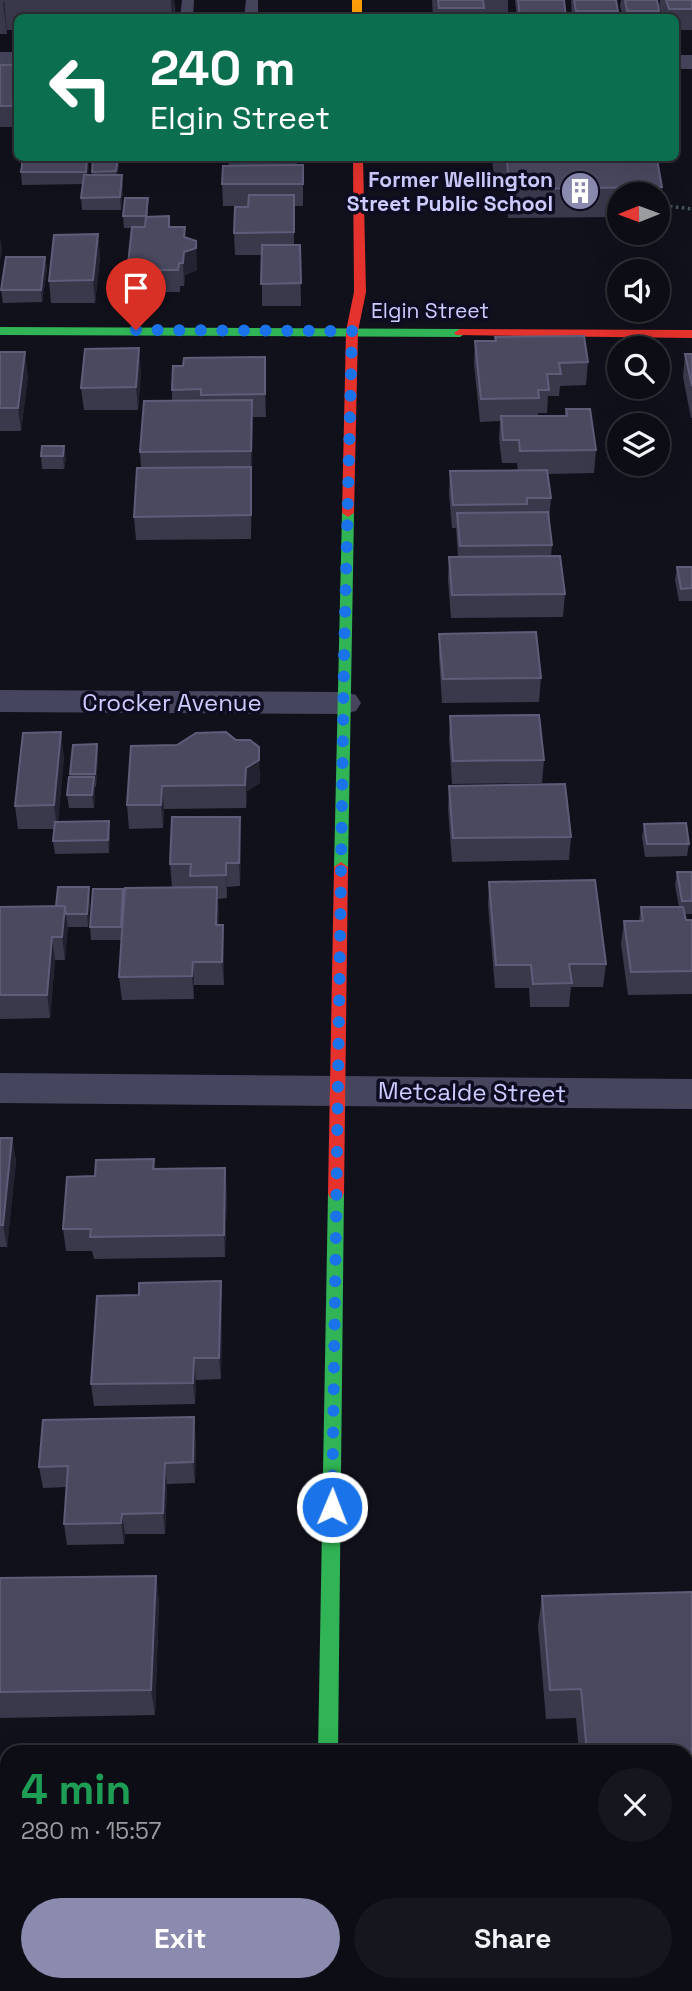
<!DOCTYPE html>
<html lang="en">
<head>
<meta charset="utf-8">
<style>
  :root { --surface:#0d0d15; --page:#16161e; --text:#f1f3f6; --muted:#9a9ca0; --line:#2d2d34; --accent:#8b8bb0 }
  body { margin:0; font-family:"Space Grotesk",sans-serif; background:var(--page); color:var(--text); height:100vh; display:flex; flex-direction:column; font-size:26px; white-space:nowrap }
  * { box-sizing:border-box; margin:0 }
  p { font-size:23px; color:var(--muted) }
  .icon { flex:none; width:38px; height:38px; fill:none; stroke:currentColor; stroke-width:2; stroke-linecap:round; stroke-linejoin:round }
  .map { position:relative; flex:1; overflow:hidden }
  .sheet { position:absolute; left:0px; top:1745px; width:693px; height:247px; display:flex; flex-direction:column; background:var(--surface); border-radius:21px 21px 0 0; box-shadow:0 7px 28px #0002,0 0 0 2px var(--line) }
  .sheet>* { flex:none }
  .guide { position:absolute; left:14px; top:14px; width:665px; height:147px; border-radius:10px; box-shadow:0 7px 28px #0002,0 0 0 2px var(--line); background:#0b6e4f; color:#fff; overflow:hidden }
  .needle { width:46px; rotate:269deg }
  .fabs { position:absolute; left:607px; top:182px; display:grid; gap:14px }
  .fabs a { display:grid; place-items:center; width:63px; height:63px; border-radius:50%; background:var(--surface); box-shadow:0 7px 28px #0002,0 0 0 2px var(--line); font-size:35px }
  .pin { position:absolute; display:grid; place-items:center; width:60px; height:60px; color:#fff; margin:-72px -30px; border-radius:50% 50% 50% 0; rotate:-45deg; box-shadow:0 0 7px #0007 }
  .pin .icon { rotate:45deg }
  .me { position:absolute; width:77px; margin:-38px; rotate:1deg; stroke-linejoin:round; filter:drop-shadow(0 0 5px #0008) }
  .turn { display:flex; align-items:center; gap:24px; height:147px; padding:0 21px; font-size:32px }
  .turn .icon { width:91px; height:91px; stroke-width:2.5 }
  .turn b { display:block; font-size:49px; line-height:60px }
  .round { display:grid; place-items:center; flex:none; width:74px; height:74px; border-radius:37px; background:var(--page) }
  .headline { display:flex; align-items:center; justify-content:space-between; height:119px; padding:0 21px }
  h1 { font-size:42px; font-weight:700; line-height:52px; color:#1e9e55 }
  .cta { display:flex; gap:14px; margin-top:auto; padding:14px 21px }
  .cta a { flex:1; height:80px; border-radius:42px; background:var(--accent); color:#fff; font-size:28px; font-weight:700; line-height:80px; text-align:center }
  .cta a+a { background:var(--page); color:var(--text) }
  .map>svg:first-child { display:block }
</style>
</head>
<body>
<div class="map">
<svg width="692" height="1991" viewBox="0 0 692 1991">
  <rect width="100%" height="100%" fill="#11111c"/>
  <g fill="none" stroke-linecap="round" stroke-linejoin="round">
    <path stroke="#455863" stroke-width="3.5" stroke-dasharray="2.5 3.5" stroke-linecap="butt" d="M658 205 692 209"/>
    <path fill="#45465d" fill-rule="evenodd" d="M182 0H194L193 18H180Z
      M246 0H258V18H244Z"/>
    <path fill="#45465d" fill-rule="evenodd" d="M0 52H18V66H0Z
      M676 55H692V69H676Z
      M0 690 344 692 356 695 361 703 356 711 344 714 0 712Z
      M0 1073 692 1079V1109L0 1103Z"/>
    <path fill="#30b455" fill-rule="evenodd" d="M0 327 460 329 466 333 460 337 0 335Z
      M348 509 354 513 348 867 341 872 334 867 342 513Z
      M336 1186 342 1188 344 1193 338 1752H318L328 1193 330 1188Z"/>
    <path fill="#ff9f0a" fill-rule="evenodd" d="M352 0H362V18H352Z
      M0 1802H7V1822H0Z
      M316 1984H338V1991H316Z"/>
    <path fill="#e5322d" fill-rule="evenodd" d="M353 158H363L366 292 358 331 354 513 348 517 342 513 346 331 354 292Z
      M460 329 692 330V338L456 335 454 333Z
      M341 862 348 867 344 1193 342 1198 336 1200 330 1198 328 1193 334 867Z"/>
  </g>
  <path fill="#3a394c" d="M0 0H174L175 10 174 18H18V30H7V34H0Z
    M432 0H508V17L433 18Z
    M515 0H564L566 18H517Z
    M571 0 618 11V18H572Z
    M621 0H657L659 11 658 18H623L620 6Z
    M660 0H692V30H676V18H663L659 7Z
    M0 65H18L15 127H0Z
    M88 158V175H92V172L119 162 118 175H122L123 187 121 210H82L81 198 83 184 22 185 21 172Z
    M228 158H297V165H303V206H294V245H300L301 306H262V255H235L234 233 248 206H223L222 184 229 166Z
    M492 158H645L662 187 658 216V194H620V217L508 218 505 178H494Z
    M148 198V217L170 227 186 237 197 264V270L185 275 184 286H180V292H135V286H130L128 264 131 228H124L123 216Z
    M98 234 100 257 95 303H51L49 281Z
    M45 257 47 269 42 302 3 303 1 290Z
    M475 341 588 362 586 385 560 386 559 396H548L547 413H538V416H565L566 409 596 450 594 473 548 474 551 498 549 521 552 545 551 556 565 594 563 617 451 618 448 580 449 557H458L456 528H452L449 494 450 471H518L517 463H502L499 439 500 421 480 422 474 364Z
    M0 352 28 375 21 431H0Z
    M685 354H692V418H691L683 377Z
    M265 357 266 417H252L251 539 136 540 134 517 141 468 140 452 172 401V390L183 366Z
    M141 371 138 410H84L81 388Z
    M64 446 66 458 64 469H42L41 456Z
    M677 567H692V601H679L675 580Z
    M439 634 541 678 539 702 442 703 439 657Z
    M450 716 544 760 542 783 452 784 449 739Z
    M236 740 260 771V783L247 791 246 808 164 809 163 828 129 829 127 805 177 745Z
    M97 744 98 757 96 787H95L94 808H69L67 795 70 774Z
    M64 756 58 822 110 834 109 853 55 854 53 841 55 829H18L15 806Z
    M449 786 571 837 569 860 452 862 448 809Z
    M644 824 689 844 687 856 645 857 642 837Z
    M241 840 240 886 227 887V898L218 899V925H223L224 948V985H194V999L122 1000 119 977 122 940H91L90 927 123 889 124 898 172 887 170 864Z
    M677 872H692V914H684L686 920H692V994L628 995 621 944 624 921H639L641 907H679L675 885Z
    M489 882 606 964 603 987H571L569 1007H530L529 988H495L488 905Z
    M90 900 88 927H67L65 960H55L50 1018 0 1019V907L56 906Z
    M0 1138H12L16 1161 7 1247H0Z
    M154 1159 155 1169 227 1191 225 1257 94 1259 92 1251H66L63 1229 95 1176Z
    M221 1281 222 1304 221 1379 196 1380 195 1404 94 1406 91 1384 139 1295Z
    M196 1439 195 1483 167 1484 165 1534H125L124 1544 67 1545 64 1524 66 1487 43 1488 39 1467Z
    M156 1576 159 1602 155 1715 0 1718V1578Z
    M692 1592V1991H562V1984H686V1752H579L576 1718 546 1719 538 1626 542 1596Z"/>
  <path fill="#232231" d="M4 0 7 30V34L3 3Z
    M171 0H174V18H172Z
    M18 73V109L15 127 12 106Z
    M88 158 89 168 87 184 86 172Z
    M118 158H119V162L117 184 116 171Z
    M122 175 123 187 121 210 120 197Z
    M185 227 186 251 196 241 197 264V270L185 275 184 286 183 263Z
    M98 234 100 257 95 303 93 280Z
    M0 236 2 251 0 263Z
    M45 257 47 269 42 302 41 290Z
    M139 348 141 371 138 410 136 387Z
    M25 352 28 375 21 431 18 408Z
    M265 357 266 380V417L265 394Z
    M252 400 253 423 252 474 251 451Z
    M64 446 66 458 64 469 63 456Z
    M251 467 252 490 251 539Z
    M61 732 64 756 57 829 54 805Z
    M97 744 98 757 96 787 95 774Z
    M259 747 260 783 247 791 246 808V768Z
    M94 777 95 790 94 808 92 795Z
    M162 786 164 809 163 828 161 805Z
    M240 817 241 840 240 886 239 863Z
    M109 821 110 834 109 853 108 840Z
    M226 863 227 887V898L226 875Z
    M89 887 90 900 88 927 87 914Z
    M217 887 219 910 218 948 216 925Z
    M123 889 125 901 122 940 121 927Z
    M65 906 68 929 65 960 62 937Z
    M223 925 224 948V985L222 962Z
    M52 937 55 960 50 1018 47 995Z
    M193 962 194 985V999L192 976Z
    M12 1138 16 1161 7 1247 3 1225Z
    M225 1168 227 1191 225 1257 224 1235Z
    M221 1281 222 1304 221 1379 219 1358Z
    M194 1358 196 1380 195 1404 193 1383Z
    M194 1417 196 1439 195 1483 193 1462Z
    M165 1463 167 1484 165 1534 163 1513Z
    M122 1514 125 1534 124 1544 121 1523Z
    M156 1576 159 1602 155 1715 151 1690Z
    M116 1984H121V1991H115Z"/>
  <path fill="#4a4960" stroke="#5e5d79" stroke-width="2" d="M438 0H483L484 8H439Z
    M518 0H564L566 17H520Z
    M574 0H616L618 11H576Z
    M625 0H657L659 11H627Z
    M666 0H692V9H669Z
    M0 65H18V73L12 106H0Z
    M23 158H87L86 172H21Z
    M93 158H118L116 171 92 172Z
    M507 158H645L646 160 657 159 662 187 509 189Z
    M303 165V184H222L223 166Z
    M84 175H122L120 197 81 198Z
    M249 195H294V232L234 233 235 207H248Z
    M125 198H148L146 216H123Z
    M169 216V227H185L184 237 196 241V248L184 252 183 263H179L178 270H133L134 264H128L132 227H145L146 217Z
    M98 234 93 280 49 281 54 235Z
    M262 245H300L301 283 261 284Z
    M6 257H45L41 290H1Z
    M584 336 588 362 559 363 561 374H547L549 390H538L539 398 481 399 475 341H496L495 337Z
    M139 348 136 387 81 388 85 349Z
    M0 352H25L18 408H0Z
    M685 354H692V386Z
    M265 357V394L201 395V389L172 390 173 366H183L184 358Z
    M252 400 251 451 140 452 144 401Z
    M566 409H590L596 450 520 451 519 440H503L501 416H567Z
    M42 446H64L63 456H41Z
    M251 467V515L134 517 137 468Z
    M547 470 551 498H527V504L453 505 450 471Z
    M548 512 552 545 460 546 457 513Z
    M560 556 565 594 452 595 449 557Z
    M677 567H692V588L681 589Z
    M536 632 541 678 443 679 439 634Z
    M539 715 544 760 453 761 450 716Z
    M61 732 54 805 15 806 23 733Z
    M226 732 236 740H250L259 747V760L246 768 245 785 162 786 161 805H127L131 746 177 745 196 733Z
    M97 744 95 774H70L73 745Z
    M69 777H94L92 795H67Z
    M565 784 571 837 453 838 449 786Z
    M172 817H240L239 863H226V875L190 876 191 864H170Z
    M109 821 108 840 53 841 55 822Z
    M686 823 689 844H647L644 824Z
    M677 872H692V901H682Z
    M595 880 606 964H569L572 983 533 984 531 965H496L489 882Z
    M58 887H89L87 914H66L65 906H56Z
    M217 887 216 925H223L222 962H193L192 976 119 977 125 888Z
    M93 889H123L121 927H90Z
    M65 906 62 937H52L47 995H0V907Z
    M641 907H683L686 920H692V971L631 972 624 921H643Z
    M0 1138H12L3 1225H0Z
    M154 1159 153 1169 225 1168 224 1235 90 1237 91 1229H63L67 1177 95 1176 96 1160Z
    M221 1281 219 1358H194L193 1383 91 1384 97 1296 139 1295V1283Z
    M194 1417 193 1462 165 1463 163 1513 122 1514 121 1523 64 1524 68 1466 39 1467 43 1420Z
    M156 1576 151 1690 0 1692V1578Z
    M692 1592V1991H570L569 1984H686V1752H587L581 1689 550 1690 542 1596Z
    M0 1915H7V1984H116L115 1991H0Z"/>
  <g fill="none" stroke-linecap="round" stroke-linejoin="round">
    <path stroke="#1a73e8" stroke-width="12" stroke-dasharray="0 21.6" d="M136 330 352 331 344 659 332 1507"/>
  </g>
  <defs>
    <g id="building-disc" transform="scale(2.0125)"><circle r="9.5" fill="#8b8bb0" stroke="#0d0c21"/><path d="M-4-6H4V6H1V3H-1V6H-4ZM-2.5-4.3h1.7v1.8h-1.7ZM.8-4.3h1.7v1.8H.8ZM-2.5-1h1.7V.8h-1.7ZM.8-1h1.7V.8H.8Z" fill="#fff"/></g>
  </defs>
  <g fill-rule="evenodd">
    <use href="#building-disc" x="580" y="191"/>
  </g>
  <g text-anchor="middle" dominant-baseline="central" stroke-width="7" stroke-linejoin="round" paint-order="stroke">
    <g font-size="21" font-weight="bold" fill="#cdccff" stroke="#0d0c21" text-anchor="end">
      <text x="553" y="179">Former Wellington<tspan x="553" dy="24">Street Public School</tspan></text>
    </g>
    <g font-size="21" fill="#cdccff" stroke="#0d0c21">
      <text x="430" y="310">Elgin Street</text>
    </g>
    <g font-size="24" fill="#cdccff" stroke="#0d0c21">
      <text x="172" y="702">Crocker Avenue</text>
      <text transform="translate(472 1092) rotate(1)">Metcalde Street</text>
    </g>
  </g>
</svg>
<div class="fabs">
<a><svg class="needle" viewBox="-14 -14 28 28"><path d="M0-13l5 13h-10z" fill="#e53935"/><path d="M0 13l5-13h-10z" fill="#9a9ca0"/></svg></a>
<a><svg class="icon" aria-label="sound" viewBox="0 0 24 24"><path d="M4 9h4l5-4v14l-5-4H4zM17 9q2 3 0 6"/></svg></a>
<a><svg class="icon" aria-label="search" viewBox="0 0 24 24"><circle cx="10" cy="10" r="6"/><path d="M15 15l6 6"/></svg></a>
<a><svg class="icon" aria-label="layers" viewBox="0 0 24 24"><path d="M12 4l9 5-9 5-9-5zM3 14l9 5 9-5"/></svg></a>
</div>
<div class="pin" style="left:136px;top:330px;background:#d93025"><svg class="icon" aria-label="arrive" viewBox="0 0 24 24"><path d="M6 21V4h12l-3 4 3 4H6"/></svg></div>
<svg class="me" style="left:332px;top:1507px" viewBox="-20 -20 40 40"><circle r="17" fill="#1a73e8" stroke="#fff" stroke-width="3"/><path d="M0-11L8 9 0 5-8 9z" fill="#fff"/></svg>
<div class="guide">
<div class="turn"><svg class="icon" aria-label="left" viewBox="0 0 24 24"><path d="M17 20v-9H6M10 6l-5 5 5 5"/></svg><div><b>240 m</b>Elgin Street</div></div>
</div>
<section class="sheet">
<div class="headline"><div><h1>4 min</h1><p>280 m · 15:57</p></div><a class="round"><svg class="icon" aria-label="close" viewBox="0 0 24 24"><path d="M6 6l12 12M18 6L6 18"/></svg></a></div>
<div class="cta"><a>Exit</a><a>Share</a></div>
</section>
</div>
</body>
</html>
